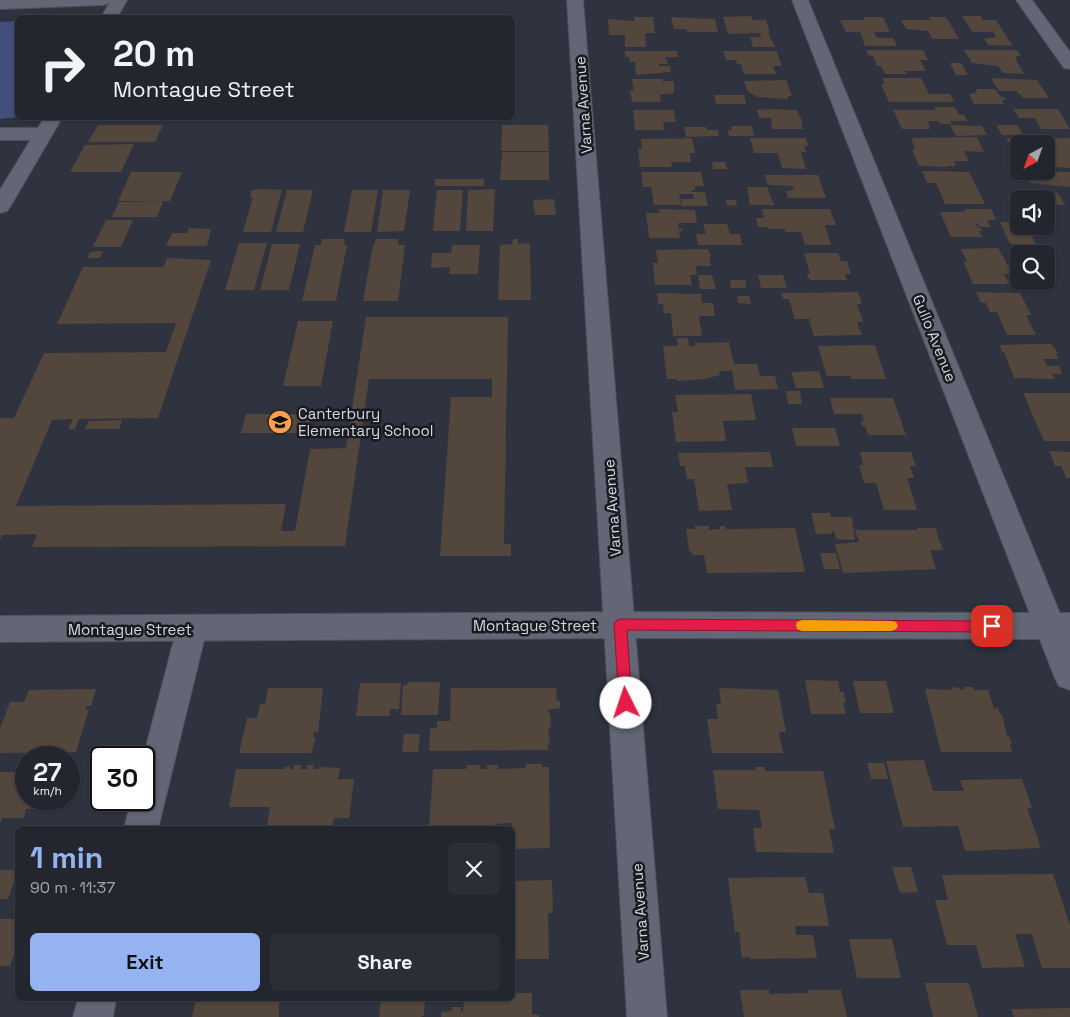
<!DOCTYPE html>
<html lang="en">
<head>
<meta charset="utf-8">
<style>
  :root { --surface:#23262f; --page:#2b2e37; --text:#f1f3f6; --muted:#a3a5aa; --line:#40434b; --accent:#95b2f1 }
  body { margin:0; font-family:"Space Grotesk",sans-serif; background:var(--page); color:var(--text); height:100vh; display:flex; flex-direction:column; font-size:19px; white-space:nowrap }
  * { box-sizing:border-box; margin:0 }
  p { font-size:16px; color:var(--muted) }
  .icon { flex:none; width:28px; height:28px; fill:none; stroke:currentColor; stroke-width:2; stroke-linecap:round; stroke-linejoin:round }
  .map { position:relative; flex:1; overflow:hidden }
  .side { position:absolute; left:15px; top:826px; width:500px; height:175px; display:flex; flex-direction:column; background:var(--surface); border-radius:8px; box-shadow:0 1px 4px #0004,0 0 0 1px var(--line) }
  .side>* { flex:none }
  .guide { position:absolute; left:15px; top:15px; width:500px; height:105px; border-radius:8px; box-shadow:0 1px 4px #0004,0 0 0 1px var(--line); background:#23262f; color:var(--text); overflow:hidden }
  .needle { width:32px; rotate:221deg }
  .controls { position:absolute; left:1010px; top:135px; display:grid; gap:10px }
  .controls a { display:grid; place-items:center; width:45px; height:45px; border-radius:8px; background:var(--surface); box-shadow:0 1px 4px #0004,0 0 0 1px var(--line); font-size:25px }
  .speed { position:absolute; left:15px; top:746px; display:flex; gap:10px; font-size:25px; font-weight:700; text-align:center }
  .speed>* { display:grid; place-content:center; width:65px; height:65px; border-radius:50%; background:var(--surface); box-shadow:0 1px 4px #0004,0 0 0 1px var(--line); line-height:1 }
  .speed small { font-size:12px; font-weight:400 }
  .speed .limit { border:2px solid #111; border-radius:8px; background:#fff; color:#111 }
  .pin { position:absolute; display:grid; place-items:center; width:42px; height:42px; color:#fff; margin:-21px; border-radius:10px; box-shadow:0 2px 8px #0006 }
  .me { position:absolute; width:55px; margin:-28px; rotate:356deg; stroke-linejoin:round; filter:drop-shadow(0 0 4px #0008) }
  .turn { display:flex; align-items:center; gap:18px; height:105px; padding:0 15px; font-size:22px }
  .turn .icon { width:65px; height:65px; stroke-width:2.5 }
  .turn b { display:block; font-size:35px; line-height:42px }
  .round { display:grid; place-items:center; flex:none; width:52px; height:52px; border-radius:8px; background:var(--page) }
  .headline { display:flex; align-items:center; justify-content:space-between; height:85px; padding:0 15px }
  h1 { font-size:30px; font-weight:800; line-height:38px; color:var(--accent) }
  .cta { display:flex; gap:10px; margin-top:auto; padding:10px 15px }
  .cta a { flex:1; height:58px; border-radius:8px; background:var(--accent); color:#111; font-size:20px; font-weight:800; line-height:58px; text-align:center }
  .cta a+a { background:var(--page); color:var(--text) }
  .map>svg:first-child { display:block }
</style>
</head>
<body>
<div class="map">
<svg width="1070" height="1017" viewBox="0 0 1070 1017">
  <rect width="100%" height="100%" fill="#2f333f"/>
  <path fill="#434f7b" d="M17 21V117L0 119V22Z"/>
  <path fill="#52463d" d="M748 16 752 17 753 20H766L770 33H768L775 47H753L750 37H761L760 33 728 34 723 17Z
    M962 16H981L983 20H996L1013 46 988 45 984 39 996 37 993 32H972Z
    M634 17H653L655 33H645L646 47H625V35H609L608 19 634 21Z
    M671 17 715 19 718 32H687L686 29H674Z
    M864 17H883L890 32H874L877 38H893L897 46H865L860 32H846L840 20H865Z
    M929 17H946L959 39H932L928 31 906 29 901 20H931Z
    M866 50H923L928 60H920L926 71H905L907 74H885L881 66H877L873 56H869Z
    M964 50H1017L1021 56H1016L1017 58H1015L1024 74 1003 73 998 66 972 63Z
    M625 51H677L678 57H666L668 64H659V66H670L671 72 636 75 635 62H630L629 57H625Z
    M723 51H776L782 66H773L776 74H744L741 64H737L736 60H726Z
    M950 63H961L968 75H956Z
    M882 78H921L929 94H950L954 102H889L881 84H885Z
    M991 78 1037 80 1049 98H1023L1020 94H1018L1017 92 1018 91H999Z
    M632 79H663L664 86V81H674V93L660 95 661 102H632L630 90 634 91Z
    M786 80 792 96H788V99L758 97 748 92 744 81Z
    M976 89H995L1001 97H1004L1006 100H1002L1004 104H974L969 94 977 92Z
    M714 95H744L746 104H716Z
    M934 107H955L959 115H964L967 121H950L952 124H940L938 121H928L930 129H902L893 110H936Z
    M770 109 797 110 803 123H801L803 129H772L771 118H759L757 110Z
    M1013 109H1058L1070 129H1041L1035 118H1019Z
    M633 110H674L676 122H663L665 130H635Z
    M98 125H163L155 142H88Z
    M502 125H548L549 151H501Z
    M950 125 982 126 987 135 956 136Z
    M996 125H1017L1023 135H1002Z
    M731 126H752L754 136H729L728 130H732Z
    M684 127H706L707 130H718L719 136 686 137Z
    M977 137 984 152 964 151 969 161H954L956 166H948L949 167 919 166 912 149H915L911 138Z
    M692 138 695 153H690L691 162H671L672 167H640L638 149H642L641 139Z
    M750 138H806L808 146H804L806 152H801L806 169 782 168 778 153H754Z
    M1006 138H1070V168L1052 167 1046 157H1055L1054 155 1046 154V144H1019V148H1012Z
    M134 144 121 172H70L85 145Z
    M502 152H549V180H500Z
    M712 162H725L727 169H713Z
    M922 171 969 172 985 204H945L936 183H927Z
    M1043 171 1070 172V187L1030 183 1024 173H1044Z
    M131 172H182L170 201H118Z
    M641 172H701L704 186H695V190H691L692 192H705L708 206H682L681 199H694L693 194H679L681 205H654L651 187H643Z
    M765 175H818L826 198H788L786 191 794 190 792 186 768 185Z
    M435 179H484V186H435Z
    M747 187H767L774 205H750Z
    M256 189 282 190 271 232H243L253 197H250L251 191Z
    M495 189 493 231H466L468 190Z
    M287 190H313L303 232H276Z
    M352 190H378L371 232H344Z
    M383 190H410L404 231 377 232Z
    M437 190H463L460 231H433Z
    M1024 193H1058L1065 205H1046V199H1027Z
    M554 199 556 215H535L533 200Z
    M726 200H736L737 205 727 206Z
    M163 201 157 217H112L119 202Z
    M659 209 695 210 697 223H678L679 229H682V231H679L680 238H649L646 213H660Z
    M762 209H830L836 225H825L831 245H805L801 232H785V229H768L767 227H758L756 218H764Z
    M966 209H991L996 220H987L991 227H979L977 223H975L978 228H981L982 231H979L982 237H951L940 212H964Z
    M106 220H133L121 247H93Z
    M1000 222H1019V226H1026L1036 244H1010Z
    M703 224H727L730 234H740L742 245H698L696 234H706Z
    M189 228 211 229 207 246H166L172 233H187Z
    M322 239H345L344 245H347L336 301H302L315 245H321Z
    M375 239H398V245H405L398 301H363L373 245H375Z
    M513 239H518V244L529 243 530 244 531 300H498L500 245 512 244Z
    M239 243H267L254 290H225Z
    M272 244H300L289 290H260Z
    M452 245H480L478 274H449L450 267 431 268 432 253H451Z
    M998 248 1013 274H1004L1009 284H973L963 261 967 262 961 249Z
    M708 249 711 257H709L711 266H696L697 275H690L692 285H655L653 263H658L656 250Z
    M103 251 100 258H87L90 252Z
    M804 253H838L841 261H847L851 274H845L847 280H811L808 278 807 274H810Z
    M167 258 211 260 158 418 79 419 75 429H68L73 419 52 420 16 506 286 504 281 531H295L310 449 346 448 366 317H508L504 544H511V556H440L451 397H492V379H369L345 546 32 547 37 534 2 535 0 540V418H14L44 353 166 352 176 323 57 324 83 267H164Z
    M698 275H712L716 289H700Z
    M758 275H783L787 288H761Z
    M730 280H745L746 288H731Z
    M858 292 862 304H857L863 322H857L862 335 814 336 809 321H811L810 319H795L789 299H783L781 293Z
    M976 292 1020 293 1031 315H1026L1036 335H1007L997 312H990L986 303H981Z
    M657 293 701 294 702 303H713L715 316H699L702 336H673L671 313H664L663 304H658Z
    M737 296H749L751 304 738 303Z
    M298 321H333L321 386H283Z
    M677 338H688L689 346H696L695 343 729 342 734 364H757L760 376H775L778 389 735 390 732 371H719L720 375 705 379 677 381V379H667L663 346H678Z
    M1033 344H1051L1058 353 1056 354 1059 359H1043L1048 366H1059L1062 374H1052L1055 379 1014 378 1004 352H1002L999 345Z
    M875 345 886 379H851V376H827L818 346Z
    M819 371 824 388H796L791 372Z
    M786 391H800L802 404H788Z
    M1023 393H1070V441H1044Z
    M751 394 756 420 723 421 726 441 676 442 672 412H678L675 395Z
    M830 398H893L906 435H868L865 426H862L861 421H864L862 414H834Z
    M246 414H312L308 433H241Z
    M122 420 119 429H85L89 421Z
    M792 428H835L840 446H796Z
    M1049 451 1070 452V478H1066L1061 466H1055Z
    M770 452 773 467H745L748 483 727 484 732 510 699 511 694 479H687L685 466H680L678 453Z
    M860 452H911L916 466H910L914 478H907L917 510H884L876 483H864L859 465H863Z
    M811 513H830L831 517H852L855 540 836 539 834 531H831L832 534H816Z
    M695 526H709V530L720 529 719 526H725L726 529 795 528 805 572 707 573 704 555H692L691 551H689L686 529H695Z
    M917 528H935L943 550H930L936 569 843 573 835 544 859 542 855 530H918Z
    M820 553H836L840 569H824Z
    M805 680 838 681 840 692H844L846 703H843L846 714H811Z
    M853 681H886L894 713H860Z
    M408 682H440L438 715H401L403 685H407Z
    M360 683H401L399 709H390V716H356Z
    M951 687 960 688 961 690 965 689V687H973L974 690H988L994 709 998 708 1000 714H1002L1007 736H1009L1012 744H1010L1012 752H941L925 689 952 690Z
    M268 688H323L318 733 314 732 313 738 316 737 311 753H239L247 718H257L260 704H265Z
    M451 688H556L557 701H560V708L547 710 550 714 551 728H548L550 743 548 744V750L429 751 430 728H437V721H450Z
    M719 688 778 690 786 732H779L783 753H712L707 719H718L716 704H721Z
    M96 689 91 706H86V709H89L76 752 0 753V728L10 702H24L29 690Z
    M404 734H420L418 752H402Z
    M924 760 933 791H964L960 780 1022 779 1032 808H1027L1041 848 965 851 958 826 903 827 886 761Z
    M867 763H884L888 779H871Z
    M526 764H542V767H549L550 848 512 849V823L495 824V829H429L433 769H466L467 765H480L479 769H487V765H498V769L526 768Z
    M294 765H301V769H307V765H314L313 769H319L320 767 340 768 338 779H354L349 818H334L332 829H256L257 825H267L270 807H229L236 769H285V767L290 766V769H293Z
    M755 767H765V771H823L835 829H829L834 853 756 852 753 828H762L759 810 718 809 713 770H756Z
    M0 772H26V800H61L59 809H26L24 818H2L0 823Z
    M892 867H911L918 892 900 893Z
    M0 870H18L8 899H0Z
    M1053 874 1070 925V968H1042L1032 934H1015L1025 967 982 968 976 945H947L935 900H948L942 875Z
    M805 877 809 893H823L829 926H795L796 935H813L817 958 750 959V957L742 958 739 932H735L728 878Z
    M552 880 553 913H548L549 959H512V881Z
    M0 919H18V943L10 966H0Z
    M849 939H892L901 978H857Z
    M925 983H969L978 1017H933Z
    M740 990H769V994L808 993 807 990H841L847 1017H744Z
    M512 993H532V1014L539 1015V1017H441V1012L452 1011V1007H461V1011H463L464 999H512Z
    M196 999H279V1017H192Z
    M381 999H425L424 1015 421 1017H379Z
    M1070 1008V1017H1014L1011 1009Z"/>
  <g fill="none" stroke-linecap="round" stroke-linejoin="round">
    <g stroke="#4d4f5a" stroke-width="2">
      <path id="street" d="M0 0H111L109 3 103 5 0 9Z
        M567 0H583L667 1017H627Z
        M792 0H808L1070 638V690L1059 686 1054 676Z
        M1016 0H1032L1070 52V69L1064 68Z
        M0 128H42L49 130 51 134 49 138 42 140H0Z
        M192 615 203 619 207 628 158 829H124L131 800H144L143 758 177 628 181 619Z
        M78 999H116L113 1017H73Z"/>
    </g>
    <g stroke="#4d4f5a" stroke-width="2">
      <path id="secondary" d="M111 0H127L117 18H101Z
        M44 118H62L10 207 7 211 0 213V190Z
        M620 612 1070 613V639L620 638 0 642V616Z"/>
    </g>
    <use href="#street" fill="#636775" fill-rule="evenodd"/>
    <use href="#secondary" fill="#636775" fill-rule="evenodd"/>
  </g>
  <path fill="#e11d48" stroke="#92132f" d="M620 619 992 621 996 623 998 626 996 630 992 632 627 630 632 703 630 707 626 709 621 707 619 703 614 624 616 621Z"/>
  <path fill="#f59e0b" d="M802 620 892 621 896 622 898 626 896 629 892 631H802L797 629 796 625 797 622Z"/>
  <defs>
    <g id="school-disc" transform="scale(1.25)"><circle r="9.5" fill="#f99f4d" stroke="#191b20"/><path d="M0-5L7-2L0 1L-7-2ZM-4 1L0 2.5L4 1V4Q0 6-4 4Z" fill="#111"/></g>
  </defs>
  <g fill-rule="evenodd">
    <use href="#school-disc" x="280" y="422"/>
  </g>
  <g text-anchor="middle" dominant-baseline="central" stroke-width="5" stroke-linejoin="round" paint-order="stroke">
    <g font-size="15" fill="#d7d9e1" stroke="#191b20">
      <text transform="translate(583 105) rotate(-94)">Varna Avenue</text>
      <text transform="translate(935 338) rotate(68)">Gullo Avenue</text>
      <text transform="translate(612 508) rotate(-94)">Varna Avenue</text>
      <text x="535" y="625">Montague Street</text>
      <text x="130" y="629">Montague Street</text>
      <text transform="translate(640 912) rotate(-94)">Varna Avenue</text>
    </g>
    <g font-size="15" fill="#d7d9e1" stroke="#191b20" text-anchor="start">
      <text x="298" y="413">Canterbury<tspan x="298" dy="17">Elementary School</tspan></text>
    </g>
  </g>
</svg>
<div class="controls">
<a><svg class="needle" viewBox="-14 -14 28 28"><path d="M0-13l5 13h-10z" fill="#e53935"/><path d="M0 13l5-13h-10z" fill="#a3a5aa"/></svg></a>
<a><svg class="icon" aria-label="sound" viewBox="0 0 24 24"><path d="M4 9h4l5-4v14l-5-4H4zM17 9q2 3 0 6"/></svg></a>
<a><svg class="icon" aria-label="search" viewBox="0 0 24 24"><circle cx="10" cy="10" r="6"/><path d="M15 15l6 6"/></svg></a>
</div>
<div class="speed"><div>27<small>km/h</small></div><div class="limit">30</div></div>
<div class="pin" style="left:992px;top:626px;background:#d93025"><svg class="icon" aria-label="arrive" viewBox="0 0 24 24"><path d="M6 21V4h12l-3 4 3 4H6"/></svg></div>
<svg class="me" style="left:626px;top:703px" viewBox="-20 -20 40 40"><circle r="19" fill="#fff"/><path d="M0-13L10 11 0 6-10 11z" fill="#e11d48"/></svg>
<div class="guide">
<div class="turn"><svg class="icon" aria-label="right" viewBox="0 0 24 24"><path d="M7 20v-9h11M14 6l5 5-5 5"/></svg><div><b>20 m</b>Montague Street</div></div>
</div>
<section class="side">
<div class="headline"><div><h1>1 min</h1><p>90 m · 11:37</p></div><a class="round"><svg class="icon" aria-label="close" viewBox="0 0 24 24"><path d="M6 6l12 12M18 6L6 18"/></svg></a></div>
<div class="cta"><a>Exit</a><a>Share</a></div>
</section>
</div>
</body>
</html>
